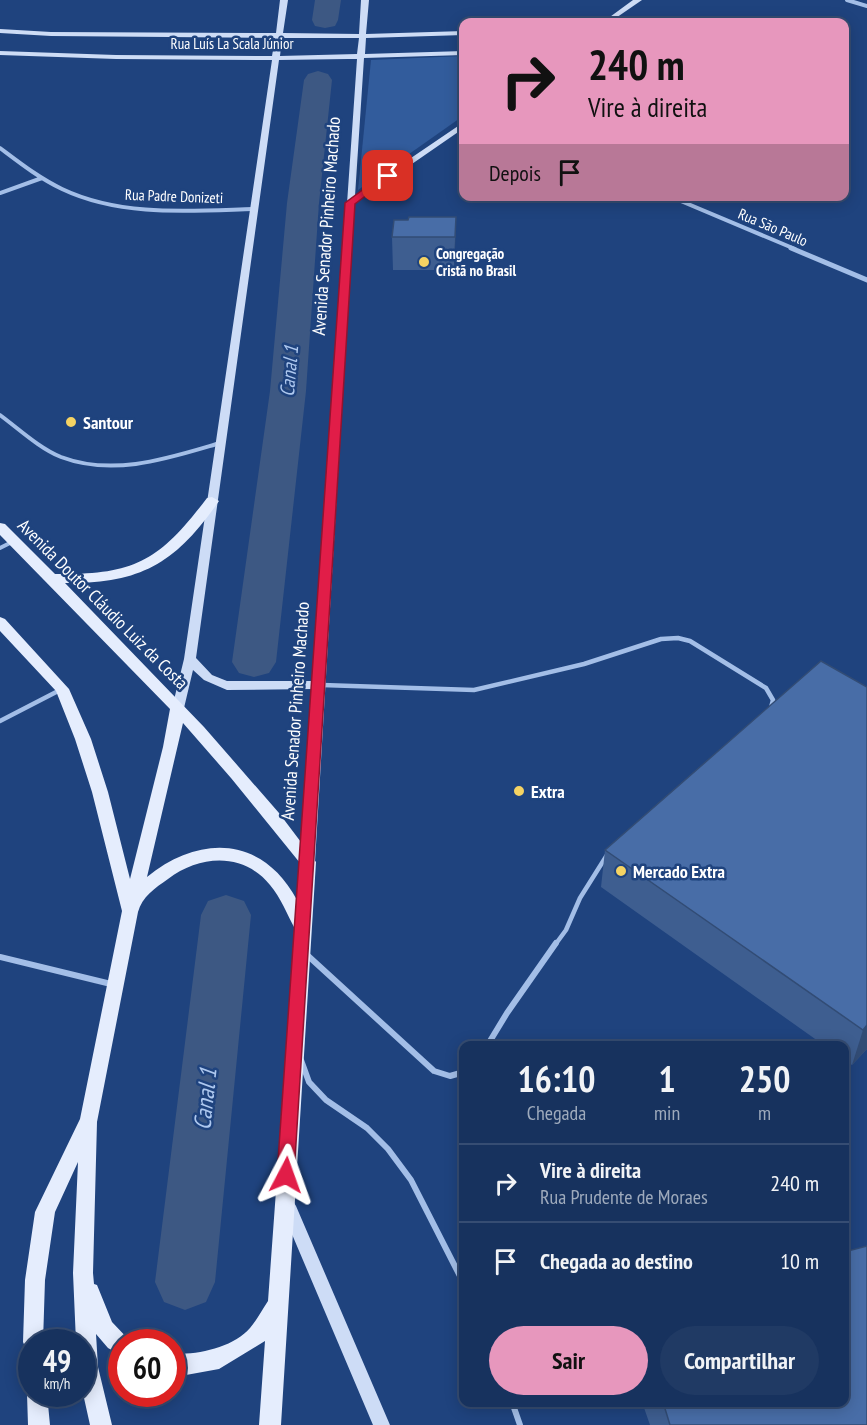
<!DOCTYPE html>
<html lang="pt">
<head>
<meta charset="utf-8">
<style>
  :root { --surface:#17325e; --page:#203a64; --text:#f1f3f6; --muted:#9eaabc; --line:#364d73; --accent:#e797bd }
  body { margin:0; font-family:"PT Sans Narrow",sans-serif; background:var(--page); color:var(--text); height:100vh; display:flex; flex-direction:column; font-size:22px; white-space:nowrap }
  * { box-sizing:border-box; margin:0 }
  p { font-size:20px; color:var(--muted) }
  .icon { flex:none; width:33px; height:33px; fill:none; stroke:currentColor; stroke-width:2; stroke-linecap:round; stroke-linejoin:round }
  .map { position:relative; flex:1; overflow:hidden }
  .sheet { position:absolute; left:459px; top:1041px; width:390px; height:366px; display:flex; flex-direction:column; background:var(--surface); border-radius:12px; box-shadow:0 3px 15px #0003,0 0 0 2px var(--line) }
  .sheet>* { flex:none }
  .banner { position:absolute; left:459px; top:18px; width:390px; height:183px; border-radius:12px; box-shadow:0 3px 15px #0003,0 0 0 2px var(--line); background:#e797bd; color:#111; overflow:hidden }
  .speed { position:absolute; left:18px; top:1329px; display:flex; gap:12px; font-size:30px; font-weight:700; text-align:center }
  .speed>* { display:grid; place-content:center; width:78px; height:78px; border-radius:50%; background:var(--surface); box-shadow:0 3px 15px #0003,0 0 0 2px var(--line); line-height:1 }
  .speed small { font-size:15px; font-weight:400 }
  .speed .limit { border:9px solid #d22; background:#fff; color:#111 }
  .pin { position:absolute; display:grid; place-items:center; width:51px; height:51px; color:#fff; margin:-26px; border-radius:12px; box-shadow:0 3px 9px #0006 }
  .me { position:absolute; width:66px; margin:-33px; rotate:4deg; stroke-linejoin:round; filter:drop-shadow(0 0 4px #0008) }
  .turn { display:flex; align-items:center; gap:21px; height:126px; padding:0 30px; font-size:27px }
  .turn .icon { width:78px; height:78px; stroke-width:2.5 }
  .turn b { display:block; font-size:42px; line-height:51px }
  .then { display:flex; align-items:center; height:57px; padding:0 30px; background:#0003; gap:12px; font-size:22px }
  .eta { display:flex; justify-content:space-evenly; align-items:center; height:102px; text-align:center }
  .eta b { font-size:36px; font-weight:700; line-height:42px }
  .button { display:flex; gap:12px; margin-top:auto; padding:12px 30px }
  .button a { flex:1; height:69px; border-radius:36px; background:var(--accent); color:#111; font-size:24px; font-weight:700; line-height:69px; text-align:center }
  .button a+a { background:var(--page); color:var(--text) }
  ul { padding:0; list-style:none }
  li { display:flex; align-items:center; gap:18px; height:78px; padding:0 30px; border-top:2px solid var(--line) }
  li div { flex:1 }
  li b { display:block; font-size:22px }
  li em { font-style:normal }
  .map>svg:first-child { display:block }
</style>
</head>
<body>
<div class="map">
<svg width="867" height="1425" viewBox="0 0 867 1425">
  <rect width="100%" height="100%" fill="#1f437e"/>
  <path fill="#325c9c" d="M463 56V116L358 190 371 60Z"/>
  <g fill="none" stroke-linecap="round" stroke-linejoin="round">
    <path fill="#3d5883" fill-rule="evenodd" d="M315 0H341L338 20 335 26 325 28 315 26 312 20Z
      M318 71 328 74 332 80 319 203 306 391 276 662 269 673 254 677 239 673 232 662 270 391 287 203 304 80 308 74Z
      M226 895 244 901 251 915 215 1282 206 1302 185 1310 164 1302 155 1282 201 915 208 901Z"/>
    <path stroke="#a3bee7" stroke-width="4" d="M0 415C19 429 39 448 61 457 114 477 169 458 220 443
      M0 548 14 541"/>
    <path stroke="#a3bee7" stroke-width="4.5" d="M322 685 474 690 584 664 661 639 678 638 690 641 766 688 773 700 770 711
      M0 721 62 689
      M555 945 566 930 580 898 607 855"/>
    <path stroke="#a3bee7" stroke-width="6" d="M306 954 434 1071 450 1076 464 1072
      M0 957 111 984
      M487 1046 507 1013 556 943
      M301 1060 309 1082 326 1100 367 1128 388 1149 411 1180 464 1284
      M512 1402 520 1425"/>
    <path stroke="#a3bee7" stroke-width="4" d="M847 0 867 6
      M0 148C20 163 39 178 62 189 121 217 189 211 253 209
      M0 193 42 178
      M669 196 795 249"/>
    <path stroke="#a3bee7" stroke-width="5" d="M791 248 867 280"/>
    <path fill="#cddcf6" fill-rule="evenodd" d="M280 0H288L283 33 359 34 361 0H369L366 34 464 31V35L366 38 365 54 464 51V55L364 58 355 196 464 122V128L354 204 315 862 313 866H303L301 862 313 689 227 690 204 680 193 670 184 708 178 712 172 708 184 659 272 60 116 59 0 55V51L116 55 272 56 275 38 51 36 0 33V29L51 32 276 33ZM282 38H359L357 54 280 56ZM348 59H357L314 681H227L212 675 196 658 279 60Z
      M633 0H642L610 22H603Z
      M288 1199 293 1201 296 1206 390 1425H373L280 1206 283 1201Z"/>
    <path fill="#e5edfd" fill-rule="evenodd" d="M212 497 219 501C176 563 141 584 65 583L204 727 279 813 316 862 281 1425H259L265 1341 219 1369 186 1375 172 1373V1353C196 1356 234 1347 250 1328 257 1320 262 1310 268 1301L295 929C287 914 281 898 270 885 243 852 200 855 168 879 155 888 142 897 138 912L97 1122 93 1273 94 1284 97 1285 112 1322 131 1342H122V1356L108 1348 96 1334 98 1367 112 1425H90L82 1389V1342H76L73 1273 78 1162 55 1212 45 1280 43 1342H32V1351L26 1349 23 1342 25 1280 35 1212 80 1119 122 911 92 792 75 739 56 691 0 631V617L5 619 69 689 91 739 108 792 130 879 163 747 170 709 0 535V523L5 524 55 574C135 575 159 561 207 498ZM183 723 231 778 300 863 297 900C263 836 200 834 147 877Z
      M32 1386V1394H47L50 1425H28L27 1394Z"/>
  </g>
  <path fill="#3e5e90" d="M456 217 454 270H393L392 237 408 220Z
    M821 661 867 1049 852 1065 844 1059V1046H825L601 887 605 850Z
    M642 1402H844L867 1425H650Z"/>
  <path fill="#324c75" d="M456 217 455 251 454 270 455 237Z
    M867 1025V1049L852 1065 863 1030Z"/>
  <path fill="#486da7" stroke="#324c75" stroke-width="1.5" d="M409 217H456L455 237H392L394 220H408Z
    M821 661 867 687V1025L863 1030 605 850Z
    M867 1246V1425H670L663 1402H844V1252Z"/>
  <path fill="#e11d48" stroke="#92132f" stroke-width="1.5" d="M384 174 392 176 355 204 294 1175 292 1180 286 1182 279 1180 277 1175 345 203Z"/>
  <g fill="#f5d363" stroke="#1f437e" stroke-width="2">
    <circle cx="424" cy="262" r="6"/>
    <circle cx="71" cy="422" r="6"/>
    <circle cx="519" cy="791" r="6"/>
    <circle cx="621" cy="871" r="6"/>
  </g>
  <g text-anchor="middle" dominant-baseline="central" stroke-width="5" stroke-linejoin="round" paint-order="stroke">
    <g font-size="15" fill="#fff" stroke="#1f437e">
      <text x="232" y="43">Rua Luís La Scala Júnior</text>
      <text transform="translate(174 196) rotate(2)">Rua Padre Donizeti</text>
      <text transform="translate(773 227) rotate(23)">Rua São Paulo</text>
    </g>
    <g font-size="15" font-weight="bold" fill="#fff" stroke="#1f437e" text-anchor="start">
      <text x="436" y="253">Congregação<tspan x="436" dy="17">Cristã no Brasil</tspan></text>
    </g>
    <g font-size="18" fill="#fff" stroke="#1f437e">
      <text transform="translate(326 226) rotate(-86)">Avenida Senador Pinheiro Machado</text>
      <text transform="translate(103 604) rotate(45)">Avenida Doutor Cláudio Luiz da Costa</text>
      <text transform="translate(295 711) rotate(-86)">Avenida Senador Pinheiro Machado</text>
    </g>
    <g font-size="18" font-weight="bold" fill="#fff" stroke="#1f437e" text-anchor="start">
      <text x="83" y="422">Santour</text>
      <text x="531" y="791">Extra</text>
      <text x="633" y="871">Mercado Extra</text>
    </g>
    <g font-size="20" font-style="italic" fill="#aec8ef" stroke="#1f437e">
      <text transform="translate(289 371) rotate(-85)">Canal 1</text>
    </g>
    <g font-size="24" font-style="italic" fill="#aec8ef" stroke="#1f437e">
      <text transform="translate(205 1099) rotate(-84)">Canal 1</text>
    </g>
  </g>
</svg>
<div class="speed"><div>49<small>km/h</small></div><div class="limit">60</div></div>
<div class="pin" style="left:388px;top:176px;background:#d93025"><svg class="icon" aria-label="arrive" viewBox="0 0 24 24"><path d="M6 21V4h12l-3 4 3 4H6"/></svg></div>
<svg class="me" style="left:286px;top:1175px" viewBox="-20 -20 40 40"><path d="M0-17L14 15 0 8-14 15z" fill="#e11d48" stroke="#fff" stroke-width="4"/></svg>
<div class="banner">
<div class="turn"><svg class="icon" aria-label="right" viewBox="0 0 24 24"><path d="M7 20v-9h11M14 6l5 5-5 5"/></svg><div><b>240 m</b>Vire à direita</div></div>
<div class="then">Depois<svg class="icon" aria-label="arrive" viewBox="0 0 24 24"><path d="M6 21V4h12l-3 4 3 4H6"/></svg></div>
</div>
<section class="sheet">
<div class="eta">
<div><b>16:10</b><p>Chegada</p></div>
<div><b>1</b><p>min</p></div>
<div><b>250</b><p>m</p></div>
</div>
<ul>
<li><svg class="icon" aria-label="right" viewBox="0 0 24 24"><path d="M7 20v-9h11M14 6l5 5-5 5"/></svg><div><b>Vire à direita</b><p>Rua Prudente de Moraes</p></div><em>240 m</em></li>
<li><svg class="icon" aria-label="arrive" viewBox="0 0 24 24"><path d="M6 21V4h12l-3 4 3 4H6"/></svg><div><b>Chegada ao destino</b></div><em>10 m</em></li>
</ul>
<div class="button"><a>Sair</a><a>Compartilhar</a></div>
</section>
</div>
</body>
</html>
